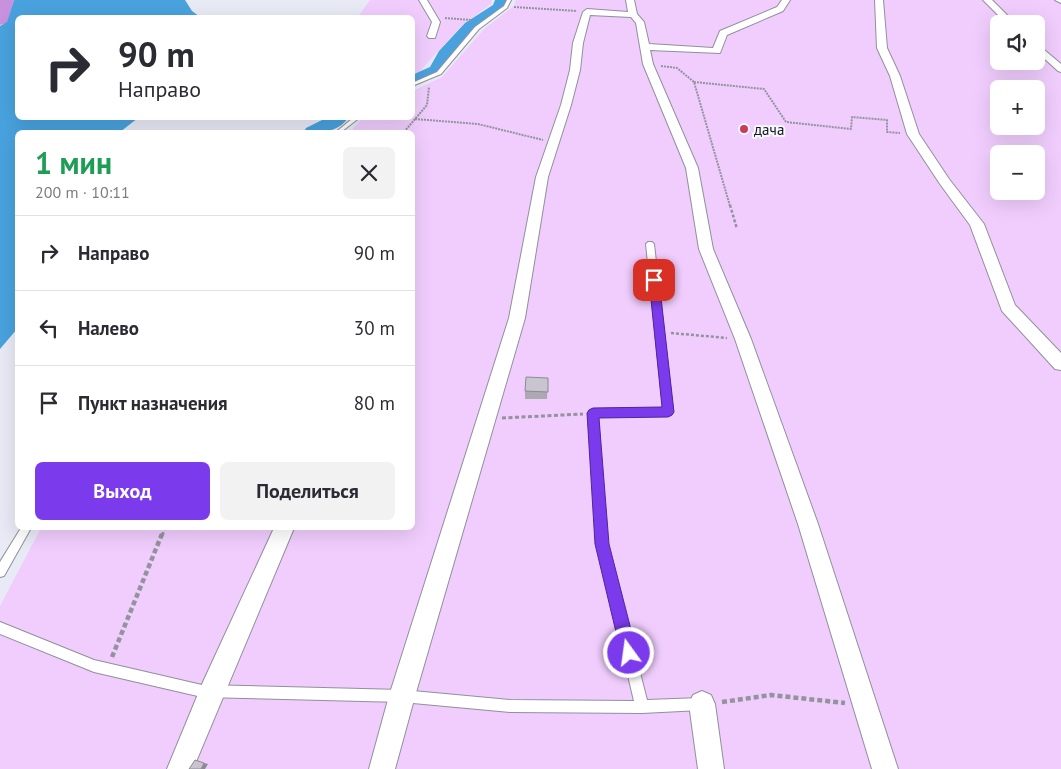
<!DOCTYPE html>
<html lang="ru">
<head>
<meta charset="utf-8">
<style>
  :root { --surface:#fff; --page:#f2f2f3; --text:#2b2b33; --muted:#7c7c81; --line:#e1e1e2; --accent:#7c3aed }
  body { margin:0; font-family:"PT Sans",sans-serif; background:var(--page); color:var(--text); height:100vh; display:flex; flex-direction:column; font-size:19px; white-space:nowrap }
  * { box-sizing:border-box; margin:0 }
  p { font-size:16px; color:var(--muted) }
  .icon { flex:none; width:28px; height:28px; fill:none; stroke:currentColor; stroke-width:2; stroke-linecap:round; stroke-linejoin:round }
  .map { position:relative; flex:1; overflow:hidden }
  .sheet { position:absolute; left:15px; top:130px; width:400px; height:400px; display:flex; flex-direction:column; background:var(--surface); border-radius:8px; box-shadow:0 5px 20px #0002 }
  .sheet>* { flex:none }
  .guide { position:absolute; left:15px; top:15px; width:400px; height:105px; border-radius:8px; box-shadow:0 5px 20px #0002; background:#fff; color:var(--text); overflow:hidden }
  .controls { position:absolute; left:990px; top:15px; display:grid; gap:10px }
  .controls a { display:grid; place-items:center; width:55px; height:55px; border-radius:8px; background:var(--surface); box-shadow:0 5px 20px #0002; font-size:25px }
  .pin { position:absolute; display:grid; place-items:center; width:42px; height:42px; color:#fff; margin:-21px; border-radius:10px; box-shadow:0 2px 8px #0006 }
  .me { position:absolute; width:55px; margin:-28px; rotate:346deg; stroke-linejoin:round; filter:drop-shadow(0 0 4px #0008) }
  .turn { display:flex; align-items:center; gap:18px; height:105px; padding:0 20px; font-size:22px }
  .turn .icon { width:65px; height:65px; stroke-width:2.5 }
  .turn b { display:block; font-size:35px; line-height:42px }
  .round { display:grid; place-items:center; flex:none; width:52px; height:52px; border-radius:8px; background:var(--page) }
  .summary { display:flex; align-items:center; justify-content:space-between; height:85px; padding:0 20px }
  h1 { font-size:30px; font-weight:700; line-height:38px; color:#1e9e55 }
  .cta { display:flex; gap:10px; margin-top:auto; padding:10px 20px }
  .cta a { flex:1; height:58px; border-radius:8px; background:var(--accent); color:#fff; font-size:20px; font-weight:700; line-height:58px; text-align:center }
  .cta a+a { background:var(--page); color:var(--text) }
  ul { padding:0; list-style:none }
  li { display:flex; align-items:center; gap:15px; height:75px; padding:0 20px; border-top:1px solid var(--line) }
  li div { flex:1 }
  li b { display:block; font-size:19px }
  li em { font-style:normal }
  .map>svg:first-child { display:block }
</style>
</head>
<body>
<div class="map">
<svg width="1061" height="769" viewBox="0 0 1061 769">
  <rect width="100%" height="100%" fill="#e8eaf6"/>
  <path fill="#f0cdfd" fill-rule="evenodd" d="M370 0H492L491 4 462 25 420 71 413 75 412 18H357Z
    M516 0H1061V769H0V606L41 528H412V132H350L363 118H412L413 91 442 77 484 29 514 6ZM999 24H1036V61H999ZM999 89H1036V126H999ZM999 154H1036V191H999Z"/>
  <path fill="#c891dd" d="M0 0H14L7 23 0 25Z"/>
  <path fill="#49a2de" d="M14 0H185L192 11 200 17 18 18V118H138L120 132H18L17 329 0 349V26L7 22Z"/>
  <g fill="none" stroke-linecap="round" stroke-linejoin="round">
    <path fill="#49a2de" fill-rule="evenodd" d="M495 0H509L504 10 475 29 452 56 442 73 412 87V75L430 67 439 51 465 23 493 5Z
      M326 118H348C339 132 319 134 304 132L306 128Z"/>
    <g stroke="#8f909b" stroke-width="2">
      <path id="service" d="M507 0H511L507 8 479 29 441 74 412 86V83L437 72 475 27 504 6Z
        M353 118H359L341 132H336Z
        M648 242H652L654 244 673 412 671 415 668 416 598 417 607 544 647 700 701 698 705 700 707 704 705 708 701 710 642 713 510 712 402 702 202 697 94 672 0 634V622L94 660 202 685 402 690 510 700 634 701 597 544 588 413 590 410 593 409 663 408 646 244Z
        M21 528H31L4 576 0 577V562Z"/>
    </g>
    <g stroke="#8f909b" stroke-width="2">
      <path id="minor" d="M419 0H427L440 22 435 38H429L427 36 432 22Z
        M626 0H634L637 14 644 22 649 44 713 48 720 31 777 7 782 0H790L783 11 727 35 720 53 650 50 653 64 698 168 713 249 751 339 818 524 898 769H872L798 524 735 339 699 249 686 168 643 64 636 23 631 17 590 15 583 43 580 70 571 105 548 177 525 318 415 696 395 769H369L389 696 509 318 536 177 561 105 570 70 573 43 583 12 587 9 628 12Z
        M875 0H883L887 48 900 76 919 134 949 179 984 224 1015 305 1061 353V370L1055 369 1002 311 970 225 940 184 907 134 890 76 877 48Z
        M983 0H992L1016 24H1007Z
        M1055 0H1061V3Z
        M1036 43 1061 64V72L1058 71 1036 51Z
        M274 528H294L193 769H167L203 682Z
        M702 691 711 695 715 704 724 769H698L689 704 693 695Z"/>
    </g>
    <path stroke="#92949d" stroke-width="2" stroke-dasharray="2 1" stroke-linecap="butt" d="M514 7 577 11
      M445 18 471 20
      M661 66 677 68 694 82 730 206
      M694 82 764 89 786 122 851 129 852 117 887 120V132L900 133
      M415 119 478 124 543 140
      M404 132 427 105 429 87"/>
    <path stroke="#92949d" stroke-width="2.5" stroke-dasharray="3 2" stroke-linecap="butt" d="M730 205 737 229
      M671 333 727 338"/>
    <path stroke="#92949d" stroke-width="3" stroke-dasharray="4 2.5" stroke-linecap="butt" d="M502 418 583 414
      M162 536 165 528"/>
    <path stroke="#92949d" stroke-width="4.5" stroke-dasharray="5 3" stroke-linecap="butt" d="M112 657 162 534
      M722 702 771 695 845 703"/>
    <use href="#service" fill="#fff" fill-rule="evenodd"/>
    <use href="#minor" fill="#fff" fill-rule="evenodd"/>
  </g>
  <path fill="#aca9b3" d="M548 378 547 399H525V391Z"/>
  <path fill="#8c8a92" d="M204 763 208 764 205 769H201Z"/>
  <path fill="#c8c5d0" stroke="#8c8a92" d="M526 377 548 378V392L525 391Z
    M195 760 204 763 201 769H189Z"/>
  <path fill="#7c3aed" stroke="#51269a" d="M651 277H654L659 280 674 412 672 415 668 417 599 418 609 544 637 653 634 659 629 661 623 659 621 653 595 544 587 413 589 410 593 408 662 407 649 280Z"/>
  <circle fill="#ca3a59" stroke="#f6f8ff" stroke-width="2" cx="744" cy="129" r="5"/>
  <g text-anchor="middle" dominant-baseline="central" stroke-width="4" stroke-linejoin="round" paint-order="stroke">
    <g font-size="15" fill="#16171b" stroke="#f6f8ff" text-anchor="start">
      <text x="754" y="129">дача</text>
    </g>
  </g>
</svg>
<div class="controls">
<a><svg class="icon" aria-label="sound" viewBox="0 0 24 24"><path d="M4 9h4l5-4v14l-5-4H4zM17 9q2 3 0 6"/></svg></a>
<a>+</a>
<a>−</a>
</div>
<div class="pin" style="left:654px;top:280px;background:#d93025"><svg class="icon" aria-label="arrive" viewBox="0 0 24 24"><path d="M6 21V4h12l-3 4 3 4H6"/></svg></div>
<svg class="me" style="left:629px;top:653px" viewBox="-20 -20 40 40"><circle r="17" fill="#7c3aed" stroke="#fff" stroke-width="3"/><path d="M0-11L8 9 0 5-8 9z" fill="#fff"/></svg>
<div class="guide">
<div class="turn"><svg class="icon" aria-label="right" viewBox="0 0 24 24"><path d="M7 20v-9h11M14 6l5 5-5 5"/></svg><div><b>90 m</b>Направо</div></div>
</div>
<section class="sheet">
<div class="summary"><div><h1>1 мин</h1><p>200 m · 10:11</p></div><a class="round"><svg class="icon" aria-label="close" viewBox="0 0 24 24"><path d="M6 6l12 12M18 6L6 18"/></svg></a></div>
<ul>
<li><svg class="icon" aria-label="right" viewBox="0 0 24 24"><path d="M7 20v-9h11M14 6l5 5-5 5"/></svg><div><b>Направо</b></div><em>90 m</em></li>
<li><svg class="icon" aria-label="left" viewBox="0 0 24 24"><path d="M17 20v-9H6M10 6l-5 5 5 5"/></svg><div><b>Налево</b></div><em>30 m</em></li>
<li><svg class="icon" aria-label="arrive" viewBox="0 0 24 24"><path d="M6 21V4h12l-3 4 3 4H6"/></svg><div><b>Пункт назначения</b></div><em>80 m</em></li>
</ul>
<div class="cta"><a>Выход</a><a>Поделиться</a></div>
</section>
</div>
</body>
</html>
